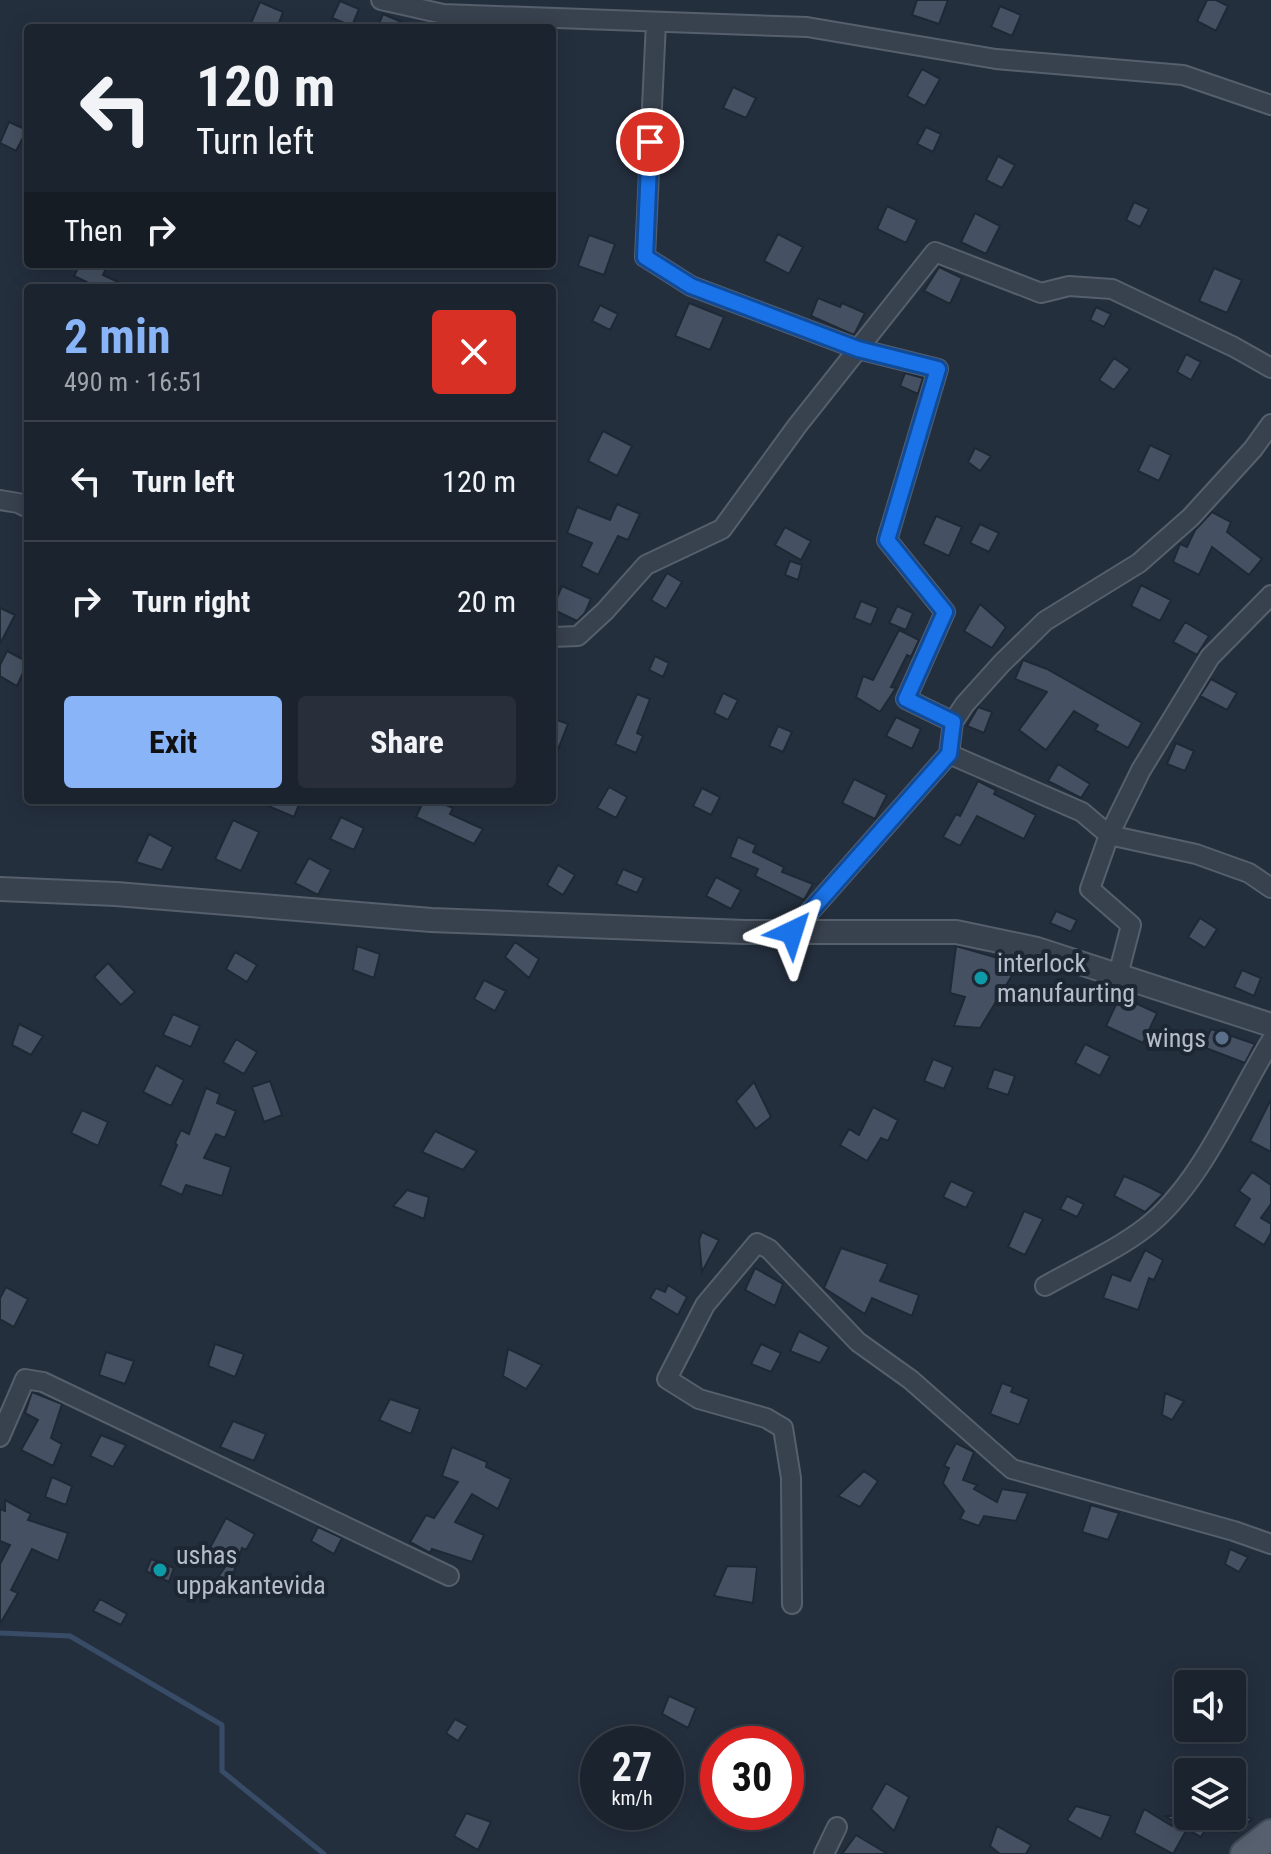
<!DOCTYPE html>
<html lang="en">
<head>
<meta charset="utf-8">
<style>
  :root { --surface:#1b232e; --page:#282f3a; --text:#f1f3f6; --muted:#a0a4aa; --line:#39404a; --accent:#8ab4f8 }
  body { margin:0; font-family:"Roboto Condensed",sans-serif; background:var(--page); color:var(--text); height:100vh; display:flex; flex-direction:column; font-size:30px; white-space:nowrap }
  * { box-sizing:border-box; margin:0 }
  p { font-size:26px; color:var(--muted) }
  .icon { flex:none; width:44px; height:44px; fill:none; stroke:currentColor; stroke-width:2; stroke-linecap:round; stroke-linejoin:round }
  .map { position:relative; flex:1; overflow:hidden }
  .sheet { position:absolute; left:24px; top:284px; width:532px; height:520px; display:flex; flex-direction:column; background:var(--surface); border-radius:8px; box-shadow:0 4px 20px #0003,0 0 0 2px var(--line) }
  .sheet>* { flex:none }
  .hud { position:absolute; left:24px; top:24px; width:532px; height:244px; border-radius:8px; box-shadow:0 4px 20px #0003,0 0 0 2px var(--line); background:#1b232e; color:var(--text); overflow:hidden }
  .controls { position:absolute; left:1174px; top:1670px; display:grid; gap:16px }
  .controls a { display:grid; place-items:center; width:72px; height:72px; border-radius:8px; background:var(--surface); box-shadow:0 4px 20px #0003,0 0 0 2px var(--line); font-size:40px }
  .speed { position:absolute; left:580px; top:1726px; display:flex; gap:16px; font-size:40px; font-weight:700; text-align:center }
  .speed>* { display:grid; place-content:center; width:104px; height:104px; border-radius:50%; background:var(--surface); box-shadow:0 4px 20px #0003,0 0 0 2px var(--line); line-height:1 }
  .speed small { font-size:20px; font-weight:400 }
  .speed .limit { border:12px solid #d22; background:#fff; color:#111 }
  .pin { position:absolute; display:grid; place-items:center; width:68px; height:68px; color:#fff; margin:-34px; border:4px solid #fff; border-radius:50%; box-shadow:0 2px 8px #0007 }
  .me { position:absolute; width:88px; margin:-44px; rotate:41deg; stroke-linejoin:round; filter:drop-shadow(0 0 6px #0008) }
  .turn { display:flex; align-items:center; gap:28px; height:168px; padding:0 40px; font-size:36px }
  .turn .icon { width:104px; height:104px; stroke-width:2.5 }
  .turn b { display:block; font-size:56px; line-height:68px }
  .then { display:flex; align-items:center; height:76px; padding:0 40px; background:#0003; gap:16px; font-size:30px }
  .round { display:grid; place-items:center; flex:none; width:84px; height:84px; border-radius:8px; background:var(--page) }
  .summary { display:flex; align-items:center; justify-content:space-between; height:136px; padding:0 40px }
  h1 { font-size:48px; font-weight:700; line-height:60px; color:var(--accent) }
  .button { display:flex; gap:16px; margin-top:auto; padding:16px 40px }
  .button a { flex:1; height:92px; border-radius:8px; background:var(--accent); color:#111; font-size:32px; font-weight:700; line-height:92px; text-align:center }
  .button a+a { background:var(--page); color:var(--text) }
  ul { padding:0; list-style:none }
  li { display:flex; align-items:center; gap:24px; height:120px; padding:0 40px; border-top:2px solid var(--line) }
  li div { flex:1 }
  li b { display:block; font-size:30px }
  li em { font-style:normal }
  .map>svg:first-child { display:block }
</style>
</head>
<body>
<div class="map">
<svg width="1271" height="1854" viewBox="0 0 1271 1854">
  <rect width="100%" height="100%" fill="#242f3e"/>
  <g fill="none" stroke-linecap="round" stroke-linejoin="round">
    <path stroke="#394c67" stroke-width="5" d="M0 1633 70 1636 222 1725V1771L324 1854"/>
  </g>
  <path fill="#455162" stroke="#1f2835" stroke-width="2" d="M917 0H948L939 24 912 15Z
    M1207 0H1216L1228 6 1216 31 1197 21Z
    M340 1 359 9 352 26 332 18Z
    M260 2 283 12 277 28H249Z
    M1000 6 1021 15 1012 36 991 27Z
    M383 14 416 28H377Z
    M922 69 940 79 925 106 907 96Z
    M733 87 756 98 746 118 723 108Z
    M9 122 27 130 16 151 0 143Z
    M926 127 941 134 933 152 917 144Z
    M998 156 1015 165 1002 188 986 180Z
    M1134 202 1149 209 1140 227 1126 220Z
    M887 206 917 220 906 243 877 229Z
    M975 213 1000 226 986 254 961 242Z
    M778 234 803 247 789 274 764 261Z
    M589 235 615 244 604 275 578 266Z
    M80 264H108L103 275 131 288H99L74 276Z
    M939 267 962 278 950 304 924 291Z
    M1214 268 1242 280 1227 313 1199 301Z
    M818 298 840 307 842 303 865 313 854 335 811 316Z
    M689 303 724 317 710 350 675 336Z
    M600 305 618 314 610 330 592 321Z
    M1096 307 1111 314 1104 327 1090 320Z
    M1186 354 1201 362 1191 380 1177 372Z
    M1114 358 1130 369 1114 390 1099 380Z
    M905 373 923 378 918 394 900 386Z
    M603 431 632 446 617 476 588 461Z
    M1150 445 1171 455 1159 481 1138 471Z
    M975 448 991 456 980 471 968 462Z
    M617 504 640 514 628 540 618 536 598 575 581 566 592 543 567 533 577 507 610 520Z
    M1212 512 1231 522 1227 532 1262 559 1249 575 1212 547 1199 575 1173 562 1180 544 1187 547 1195 530Z
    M936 516 962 527 949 556 923 544Z
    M980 524 999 533 989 552 970 543Z
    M785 527 811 541 801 560 775 545Z
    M790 561 802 565 798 580 785 575Z
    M667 573 682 582 666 609 651 600Z
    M1141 585 1171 600 1160 621 1131 606Z
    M562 586 591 599 585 613 577 621 552 609Z
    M861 601 878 608 871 625 854 618Z
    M980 604 1006 627 992 648 964 631Z
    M897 606 913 613 906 630 889 623Z
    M0 608 15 615 0 644Z
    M1185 622 1209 636 1197 655 1173 642Z
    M899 630 919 640 911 657 907 655 891 687 896 688 880 712 856 697 863 676 873 680Z
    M7 651 28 662 17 686 0 676V665Z
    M655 656 669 663 663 677 649 670Z
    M1023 660 1047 669 1142 723 1128 748 1095 730 1098 725 1074 711 1046 750 1019 730 1047 692 1015 679Z
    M1211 679 1237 693 1227 710 1200 696Z
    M723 693 738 700 728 720 714 713Z
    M637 694 650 699 637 733 643 736 636 753 615 744Z
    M978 707 992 712 984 733 967 726Z
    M896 717 921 729 912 749 886 736Z
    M552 718 568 724 553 762H552Z
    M778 726 792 732 783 752 769 746Z
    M1176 743 1194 751 1185 771 1167 764Z
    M1058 764 1090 784 1081 798 1048 781Z
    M854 779 887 795 875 819 842 803Z
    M978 781 996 790 994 794 1036 815 1024 839 977 816 960 846 943 837 956 814 960 816Z
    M609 787 627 797 616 818 597 808Z
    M702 788 720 797 711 815 693 806Z
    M254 800H301L294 817Z
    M424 800H435L453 808 450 814 483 829 474 844 416 817Z
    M341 817 364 828 354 850 330 839Z
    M233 820 259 832 241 871 215 859Z
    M149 834 173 847 162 870 136 862Z
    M738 837 756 845 753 852 784 867 782 872 813 884 804 900 755 876 758 869 730 857Z
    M309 858 331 870 318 895 295 883Z
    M558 865 575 875 563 895 547 885Z
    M623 869 644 878 637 893 616 884Z
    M716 877 741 890 731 909 706 896Z
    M1056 911 1077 920 1071 932 1050 923Z
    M1200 918 1217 929 1205 948 1188 937Z
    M515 942 539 959 529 978 505 957Z
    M357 946 380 954 374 978 353 970Z
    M956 946 1019 964 980 1028 954 1026 965 997 950 993Z
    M235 952 257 965 247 982 226 969Z
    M108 963 135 992 121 1005 94 977Z
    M1242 970 1261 978 1254 996 1234 987Z
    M484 980 506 991 495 1011 474 999Z
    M1120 996 1157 1013 1143 1043 1106 1026Z
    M173 1014 200 1026 191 1047 163 1035Z
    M19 1024 43 1036 31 1055 12 1045Z
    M1211 1029 1255 1044 1245 1063 1203 1047Z
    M236 1039 257 1052 244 1074 223 1062Z
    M1085 1044 1110 1056 1100 1076 1075 1063Z
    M933 1059 953 1067 944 1089 924 1081Z
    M156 1065 184 1080 171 1106 143 1092Z
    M994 1069 1015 1076 1008 1095 987 1088Z
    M270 1081 282 1115 264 1122 252 1087Z
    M754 1082 771 1117 756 1129 736 1101Z
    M206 1088 220 1094 217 1103 236 1111 225 1138 216 1134 204 1158 231 1167 222 1196 186 1185 182 1195 160 1185 177 1145 175 1143 181 1130 189 1134Z
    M1271 1099V1152L1250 1141Z
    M873 1107 898 1120 888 1141 881 1138 867 1161 840 1145 849 1129 859 1135Z
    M82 1110 108 1122 98 1146 71 1133Z
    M435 1131 477 1151 463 1170 422 1152Z
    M1252 1172 1271 1185V1204L1261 1218 1271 1224V1233L1264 1245 1234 1226 1250 1199 1239 1191Z
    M1124 1176 1143 1184 1163 1194 1145 1212 1114 1196Z
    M951 1181 974 1192 966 1208 943 1197Z
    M407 1190 429 1197 424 1219 393 1206Z
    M1067 1196 1084 1204 1077 1217 1060 1209Z
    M1024 1211 1043 1219 1025 1255 1008 1247Z
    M702 1232 719 1240 702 1272 699 1240Z
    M841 1248 888 1264 880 1281 919 1295 912 1316 872 1298 865 1314 824 1288Z
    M1145 1250 1163 1260 1154 1280 1149 1278 1138 1310 1103 1298 1112 1274 1130 1281Z
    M755 1268 783 1284 775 1306 745 1290Z
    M668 1285 687 1297 678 1315 650 1298 656 1288 665 1292Z
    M6 1287 28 1299 14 1327 0 1319V1298Z
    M799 1331 829 1347 820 1363 790 1351Z
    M215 1344 244 1354 235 1377 208 1366Z
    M761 1344 781 1353 771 1372 751 1364Z
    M508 1349 542 1365 526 1389 503 1376Z
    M106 1352 134 1361 125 1384 99 1375Z
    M1002 1383 1013 1387 1011 1392 1029 1399 1019 1425 990 1414Z
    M32 1392 62 1404 51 1438 62 1444 53 1466 21 1450 38 1420 25 1413Z
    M1165 1393 1184 1401 1172 1420 1162 1415Z
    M390 1399 420 1409 411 1434 379 1420Z
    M233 1421 266 1434 254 1461 220 1447Z
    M101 1435 126 1445 113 1467 90 1456Z
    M956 1443 974 1452 963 1480 977 1485 974 1489 997 1502 1002 1489 1028 1493 1016 1521 984 1516 979 1526 960 1519 964 1511 943 1483 949 1468 944 1466Z
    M452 1447 487 1462 486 1467 511 1479 498 1509 472 1494 455 1522 484 1535 472 1562 432 1549 430 1553 410 1542 426 1515 434 1518 458 1482 442 1476Z
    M864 1471 878 1481 860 1507 838 1496Z
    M52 1477 72 1486 66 1505 45 1497Z
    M5 1500 31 1514 28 1520 68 1533 58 1561 32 1549 11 1590 18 1593 0 1624V1564L10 1545 0 1541V1509L5 1511Z
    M1091 1505 1119 1513 1108 1540 1082 1532Z
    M226 1518 255 1534 246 1550 242 1548 227 1592 213 1584 225 1567 204 1559Z
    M318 1527 342 1538 334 1554 311 1541Z
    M1230 1549 1248 1557 1239 1572 1225 1564Z
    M151 1559 174 1568 169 1582 146 1571Z
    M727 1566 757 1567 753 1603 714 1596Z
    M100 1599 127 1614 121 1625 93 1611Z
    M669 1696 696 1708 688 1728 662 1714Z
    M455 1719 468 1726 458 1741 446 1733Z
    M886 1783 909 1797 894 1831 871 1809Z
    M1188 1798V1816H1232V1810L1252 1819 1235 1833 1208 1825 1201 1837 1187 1829 1173 1854 1134 1833 1144 1809 1172 1826 1175 1822 1165 1816H1178Z
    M1076 1806 1111 1816 1101 1839 1067 1820Z
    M466 1813 491 1822 478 1850 454 1836Z
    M997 1826 1031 1845 1026 1854H1000L990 1846Z
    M856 1835 888 1854H842Z"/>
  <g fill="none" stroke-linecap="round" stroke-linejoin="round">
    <g stroke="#565f6c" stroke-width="22">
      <path id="minor" d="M381 0 443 14 807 27 996 59 1183 75 1271 105
        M656 22 645 257 691 286 858 349 938 369 887 540 945 612 906 699 953 722
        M0 500 18 503 28 508
        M552 637 578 636 605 611 646 565 722 529 797 426 935 252 1041 293 1069 286 1112 289 1234 347 1271 368
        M949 754 1082 812 1109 835 1196 854 1249 873 1271 888
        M792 932 949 754 953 722 965 704 1002 663 1045 621 1139 563 1191 517 1253 449 1271 424
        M1118 975 1131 925 1090 889 1109 835 1141 770 1210 657 1271 595
        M1045 1286C1078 1267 1115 1251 1145 1228 1200 1186 1235 1100 1271 1041
        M0 1437 25 1379 43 1382 449 1576
        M792 1604 791 1478 783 1428 766 1418 699 1399 667 1379 705 1305 757 1243 769 1249 858 1342 911 1380 1012 1469 1234 1531 1271 1544
        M824 1854 837 1827"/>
    </g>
    <g stroke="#565f6c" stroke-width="26">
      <path id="tertiary" d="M0 889 116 894 431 920 745 932H956L1037 949 1271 1025"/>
    </g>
    <g stroke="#414a57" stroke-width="32">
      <path id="primary" d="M1245 1854 1271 1834"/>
    </g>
    <use href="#minor" stroke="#38414e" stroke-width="18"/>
    <use href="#tertiary" stroke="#38414e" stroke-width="22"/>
    <use href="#primary" stroke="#56606e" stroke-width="28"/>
  </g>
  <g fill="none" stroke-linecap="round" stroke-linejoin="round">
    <g stroke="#114b97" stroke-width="20">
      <path id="route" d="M650 142 645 257 691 286 858 349 938 369 887 540 945 612 906 699 953 722 949 754 792 932"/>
    </g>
    <use href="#route" stroke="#1a73e8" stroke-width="14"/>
  </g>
  <g fill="#0f9aa8" stroke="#1d2633" stroke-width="3">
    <circle cx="981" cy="978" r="8"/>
    <circle cx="160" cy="1570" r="8"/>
  </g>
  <circle fill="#5c6f8a" stroke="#1d2633" stroke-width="3" cx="1222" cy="1038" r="8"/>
  <g text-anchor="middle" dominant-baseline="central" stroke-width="8" stroke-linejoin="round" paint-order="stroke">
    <g font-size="26" fill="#b4bcc9" stroke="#1d2633" text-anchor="start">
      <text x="997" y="963">interlock<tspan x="997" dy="30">manufaurting</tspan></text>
      <text x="1206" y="1038" text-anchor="end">wings</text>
      <text x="176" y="1555">ushas<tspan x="176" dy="30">uppakantevida</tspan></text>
    </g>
  </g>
</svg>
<div class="controls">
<a><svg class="icon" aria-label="sound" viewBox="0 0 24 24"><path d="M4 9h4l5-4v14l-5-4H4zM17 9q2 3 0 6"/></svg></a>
<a><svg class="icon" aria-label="layers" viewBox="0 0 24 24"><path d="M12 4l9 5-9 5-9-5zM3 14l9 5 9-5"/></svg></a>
</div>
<div class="speed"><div>27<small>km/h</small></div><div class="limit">30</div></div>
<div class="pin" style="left:650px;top:142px;background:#d93025"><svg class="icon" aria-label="arrive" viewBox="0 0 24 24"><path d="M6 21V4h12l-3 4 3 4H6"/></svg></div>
<svg class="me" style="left:792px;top:932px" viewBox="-20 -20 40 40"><path d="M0-17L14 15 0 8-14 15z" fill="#1a73e8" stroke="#fff" stroke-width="4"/></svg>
<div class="hud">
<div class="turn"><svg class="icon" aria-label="left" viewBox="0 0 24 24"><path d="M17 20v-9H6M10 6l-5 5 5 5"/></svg><div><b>120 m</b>Turn left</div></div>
<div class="then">Then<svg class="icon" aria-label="right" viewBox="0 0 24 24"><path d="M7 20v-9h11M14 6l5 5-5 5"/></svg></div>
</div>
<section class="sheet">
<div class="summary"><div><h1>2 min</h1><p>490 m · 16:51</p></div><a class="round" style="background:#d93025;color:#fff"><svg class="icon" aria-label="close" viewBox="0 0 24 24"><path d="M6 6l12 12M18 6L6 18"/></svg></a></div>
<ul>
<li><svg class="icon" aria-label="left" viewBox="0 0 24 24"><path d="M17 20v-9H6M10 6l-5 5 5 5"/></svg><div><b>Turn left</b></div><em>120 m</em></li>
<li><svg class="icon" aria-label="right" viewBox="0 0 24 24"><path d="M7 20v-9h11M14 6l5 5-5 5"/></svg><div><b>Turn right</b></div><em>20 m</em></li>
</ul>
<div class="button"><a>Exit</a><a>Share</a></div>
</section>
</div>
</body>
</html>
